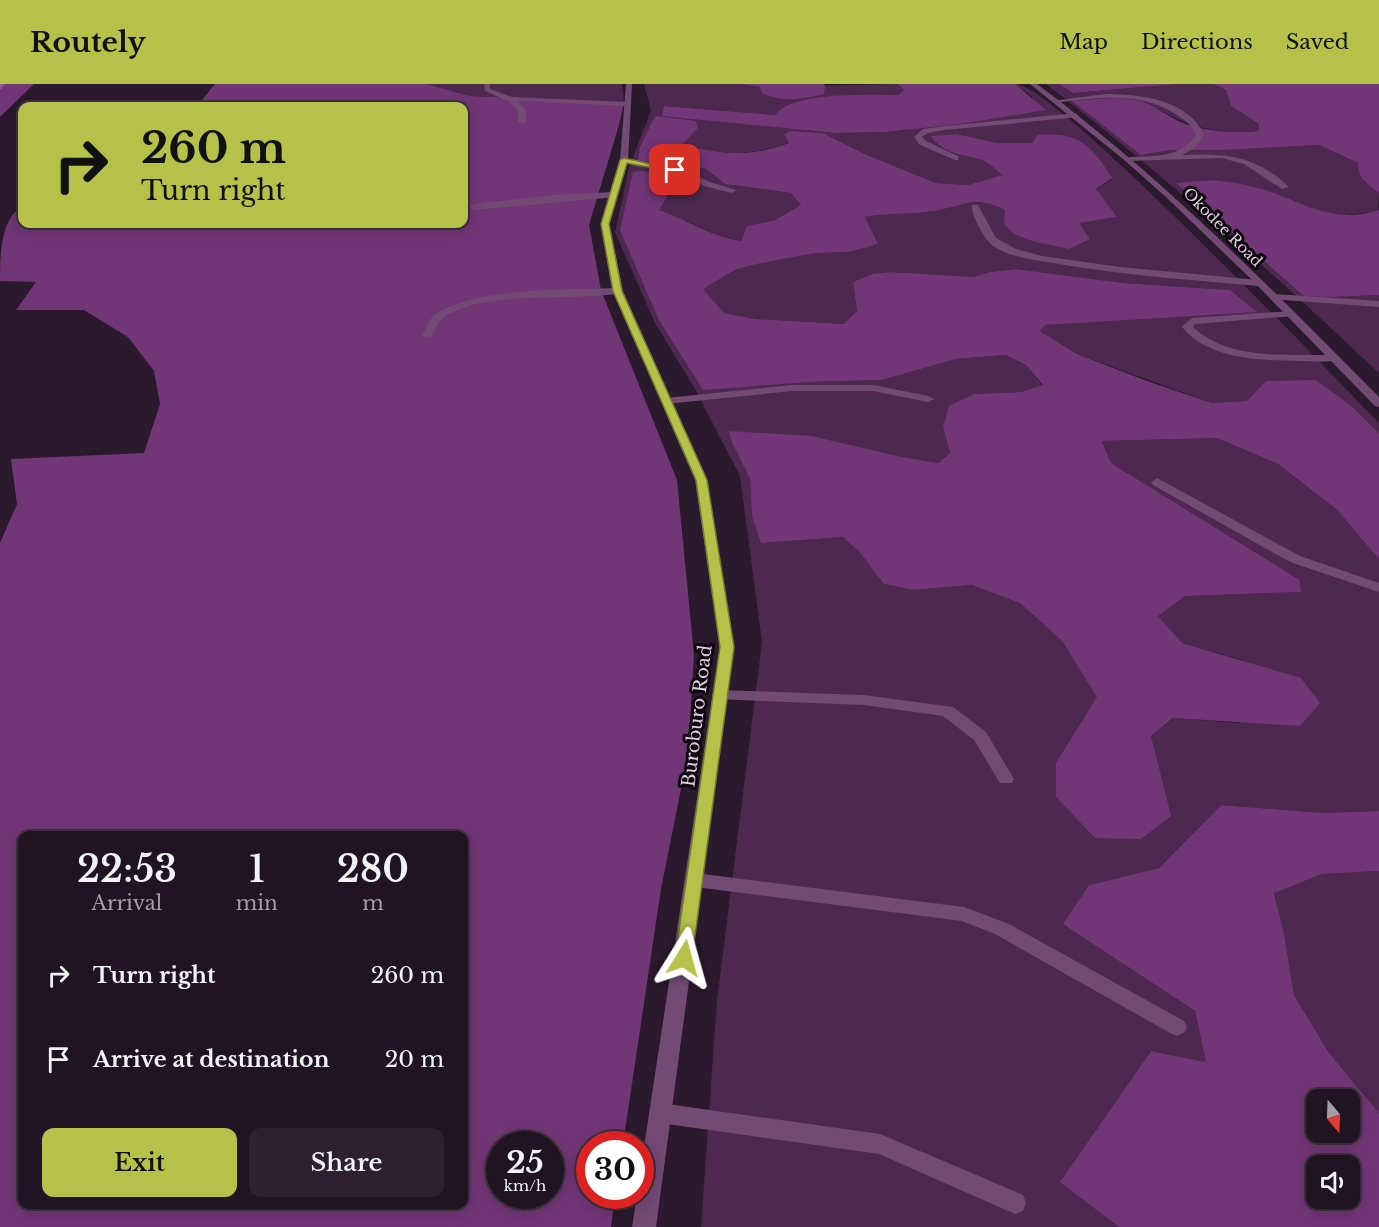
<!DOCTYPE html>
<html lang="en">
<head>
<meta charset="utf-8">
<style>
  :root { --surface:#201322; --page:#2d202f; --text:#f1f3f6; --muted:#a29ea5; --line:#3d3240; --accent:#b6c149 }
  body { margin:0; font-family:"Libre Baskerville",serif; background:var(--page); color:var(--text); height:100vh; display:flex; flex-direction:column; font-size:22px; white-space:nowrap }
  * { box-sizing:border-box; margin:0 }
  p { font-size:20px; color:var(--muted) }
  .icon { flex:none; width:33px; height:33px; fill:none; stroke:currentColor; stroke-width:2; stroke-linecap:round; stroke-linejoin:round }
  .map { position:relative; flex:1; overflow:hidden }
  .sheet { position:absolute; left:18px; top:747px; width:450px; height:378px; display:flex; flex-direction:column; background:var(--surface); border-radius:12px; box-shadow:0 3px 15px #0003,0 0 0 2px var(--line) }
  .sheet>* { flex:none }
  .hud { position:absolute; left:18px; top:18px; width:450px; height:126px; border-radius:12px; box-shadow:0 3px 15px #0003,0 0 0 2px var(--line); background:#b6c149; color:#111; overflow:hidden }
  .needle { width:39px; rotate:161deg }
  .controls { position:absolute; left:1306px; top:1005px; display:grid; gap:12px }
  .controls a { display:grid; place-items:center; width:54px; height:54px; border-radius:12px; background:var(--surface); box-shadow:0 3px 15px #0003,0 0 0 2px var(--line); font-size:30px }
  .speed { position:absolute; left:486px; top:1047px; display:flex; gap:12px; font-size:30px; font-weight:700; text-align:center }
  .speed>* { display:grid; place-content:center; width:78px; height:78px; border-radius:50%; background:var(--surface); box-shadow:0 3px 15px #0003,0 0 0 2px var(--line); line-height:1 }
  .speed small { font-size:15px; font-weight:400 }
  .speed .limit { border:9px solid #d22; background:#fff; color:#111 }
  .pin { position:absolute; display:grid; place-items:center; width:51px; height:51px; color:#fff; margin:-26px; border-radius:12px; box-shadow:0 3px 9px #0006 }
  .me { position:absolute; width:66px; margin:-33px; rotate:8deg; stroke-linejoin:round; filter:drop-shadow(0 0 4px #0008) }
  .turn { display:flex; align-items:center; gap:21px; height:126px; padding:0 24px; font-size:27px }
  .turn .icon { width:78px; height:78px; stroke-width:2.5 }
  .turn b { display:block; font-size:42px; line-height:51px }
  .eta { display:flex; justify-content:space-evenly; align-items:center; height:102px; text-align:center }
  .eta b { font-size:36px; font-weight:600; line-height:42px }
  .primary-button { display:flex; gap:12px; margin-top:auto; padding:12px 24px }
  .primary-button a { flex:1; height:69px; border-radius:12px; background:var(--accent); color:#111; font-size:24px; font-weight:600; line-height:69px; text-align:center }
  .primary-button a+a { background:var(--page); color:var(--text) }
  ul { padding:0; list-style:none }
  li { display:flex; align-items:center; gap:18px; height:84px; padding:0 24px }
  li div { flex:1 }
  li b { display:block; font-size:22px }
  li em { font-style:normal }
  header { display:flex; align-items:center; gap:36px; box-sizing:border-box; height:84px; padding:0 30px; background:var(--accent); color:#111 }
  header strong { font-size:28px }
  nav { display:flex; gap:33px; margin-inline-start:auto; font-size:21px }
  .map>svg:first-child { display:block }
</style>
</head>
<body>
<header>
<strong>Routely</strong>
<nav><a>Map</a><a>Directions</a><a>Saved</a></nav>
</header>
<div class="map">
<svg width="1379" height="1143" viewBox="0 0 1379 1143">
  <rect width="100%" height="100%" fill="#2b192d"/>
  <path fill="#4d2950" d="M426 0H622L624 18 470 12Z
    M644 0H739L760 3 898 0 903 2 904 6 898 11H871L776 31 665 22 662 31 835 49 888 48 907 46 1033 13 1015 0C1055 0 1333 292 1379 339V349L1349 320 1316 296 1248 317 1212 319 1077 270 1040 247 1044 241 1136 234 1230 206 1123 199 1016 185 989 188 974 193 891 188 853 198 857 227 845 240 756 235 724 229 702 205 735 186 757 180 816 169 850 168 878 160 865 133 888 129 930 128 956 120 990 118 1005 126 1078 139 1116 133 1096 105 1112 95 1037 51 1034 59H997L957 50 932 52C941 72 964 70 983 76 990 79 996 86 1002 91L968 101 936 99 867 71 823 49 791 47 790 58C747 74 725 70 682 61L698 44 696 37 668 83 705 84 725 100 791 109 801 121 775 136 747 142 741 157C711 151 687 136 658 126L672 104 620 146 807 298 882 296 956 275 1006 271 1026 281 1043 302 1021 308 974 310 943 343 950 369 938 379 902 373 732 359 750 395 752 433 761 459 843 453 860 469 884 500 913 506 972 501 1020 519 1062 557 1098 613 1081 640 1158 686 1151 652 1174 634 1240 639 1242 576 1182 559 1157 532 1185 512 1301 508 1300 496 1111 379 1102 357 1217 354 1278 380 1336 425 1379 475V727L1323 729 1221 721 1159 784 1089 801 1064 840 1195 927 1206 978 1151 967 1061 1097 1119 1143H701L717 916 762 558 740 392 695 305 655 239 615 148 629 84 651 26Z
    M1046 0H1059L1073 9 1178 0H1213L1226 6 1231 22 1259 40V47C1217 50 1193 45 1157 24L1141 71 1170 66H1224L1319 61 1358 79 1364 98 1379 109 1378 127 1338 132 1310 125 1254 103 1213 96 1177 100 1333 213 1379 211V289C1272 188 1162 89 1046 0Z
    M1379 787V1029L1329 969 1294 911 1284 849 1274 808 1322 790Z"/>
  <path fill="#713676" fill-rule="evenodd" d="M0 0H34L0 33Z
    M215 0H426L470 12 624 18 619 41 589 141 601 206 677 396 694 571 688 670 661 805 623 1060H590V1112H615L611 1143H0V459L17 420 11 375 144 369 160 320 154 287 128 253 84 226H16L36 198 0 197C0 175 0 134 22 123V140H464V22H197ZM22 752H464V1120H22ZM500 1060H550V1112H500Z
    M739 0H823L825 2 824 10C803 15 782 19 762 9L760 3Z
    M898 0H1015L1046 26 967 39 887 48 835 49 662 32 664 22 775 31C793 7 869 11 898 11L904 6Z
    M1059 0H1178L1073 9Z
    M1213 0H1379V109C1367 100 1358 95 1358 79L1319 61 1224 66H1170L1141 71 1072 17C1093 16 1115 12 1136 16 1155 20 1168 34 1186 40 1209 48 1234 49 1259 47V40L1231 22 1226 6Z
    M655 32 696 37 698 44 682 61C725 70 747 74 789 59L784 50 791 47 823 49 867 71 936 99 968 101 1002 91C996 86 989 79 982 76 963 70 943 71 931 52L957 50 997 59H1033L1037 51C1078 47 1092 62 1112 94L1096 105 1117 133 1079 139 1090 155 1069 165 1032 157 1014 150 1004 140 1005 126C974 109 957 125 927 128 906 130 886 129 865 133L878 160 850 168 816 169 757 180 735 186 703 205 724 229 756 235 844 240 857 227 853 198 873 190 891 188 974 193 989 188 1016 185 1123 199 1230 206 1257 228 1045 241 1040 247 1077 270 1147 297 1212 319 1247 317 1266 297 1316 296 1349 320 1379 349V475L1336 425 1278 380 1217 354 1102 357 1111 379 1300 496 1301 508 1185 512 1158 532 1182 559 1301 594 1320 619 1300 642 1173 634 1151 652 1171 732 1141 755 1095 754 1056 713V679L1097 613 1062 557 1020 519 972 501 913 506 884 500 860 469 843 453 761 459 752 433 750 395 732 359 729 347 811 352 902 373 938 379 950 369 943 343 949 322 974 310 1021 308 1043 301 1026 281 1006 271 956 275 882 296 807 298 703 306 659 236 620 146 633 88 643 87 670 92 672 104 659 126C687 136 711 152 741 157L747 142 775 136 801 121 791 109 725 100 705 84 668 83 638 78 640 63Z
    M1213 96C1227 98 1241 99 1254 103 1301 115 1327 142 1379 126V211L1333 213 1304 212 1176 99Z
    M1221 721 1323 729 1379 727V787L1322 790 1274 809 1284 849 1294 911 1329 969 1379 1029V1143H1119L1060 1098 1151 967 1206 978 1195 927 1063 840 1089 801 1159 784ZM1317 1016H1350V1048H1317ZM1317 1082H1350V1114H1317Z"/>
  <g fill="none" stroke-linecap="round" stroke-linejoin="round">
    <path fill="#8a5d8e" fill-rule="evenodd" d="M0 0H5L0 6Z"/>
    <path fill="#724a74" fill-rule="evenodd" d="M484 0H490V5L512 13 627 18 631 20 627 22 517 17 526 26V38L522 40 518 38V26L508 17 485 7Z
      M1105 10C1138 10 1189 15 1204 51L1196 63 1182 71C1226 69 1255 71 1289 103L1282 105 1244 80 1222 74 1127 77 1126 75 1130 73C1156 72 1180 74 1196 51 1192 40 1183 35 1174 29 1138 7 1095 14 1056 19L1052 17Z
      M1076 29 1079 33 945 46 928 49 922 53 926 57 958 72V76H955L920 61 914 53 923 45 945 42Z
      M624 75 678 84 710 98 736 106 732 109 704 102 673 88 621 79V75Z
      M613 108 617 111 616 113 474 126 470 123 474 120 555 111Z
      M972 121H978L996 154 1016 165 1042 172 1120 183 1258 196 1263 199 1258 202C1191 196 1124 191 1058 180 1037 176 1009 174 992 161 984 154 971 131 972 121Z
      M618 204 623 207 621 209C575 218 481 205 443 234 437 239 434 248 431 254L422 252C426 244 429 234 437 229 478 203 569 206 618 204Z
      M1274 210 1379 217V223L1270 215V211Z
      M1291 227 1296 230 1295 232 1195 240 1193 243C1229 277 1287 270 1333 271L1338 274 1337 276C1325 279 1312 277 1299 277 1260 276 1209 276 1182 243L1192 234Z
      M792 301H873L928 312 934 315 928 318 873 307H792L666 320 660 317 666 314Z
      M1157 394 1300 472 1379 499V508L1290 478 1153 401 1151 398Z
      M720 606 864 611 953 623 986 648 1014 695 1012 699H1000L974 656 943 632 864 621 714 615 712 611 714 607Z
      M695 789 964 823 1009 840 1184 937 1187 943 1184 949 1177 952 1170 949 995 850 962 837 695 803 689 801 686 796 689 791Z
      M660 1019 880 1050 1023 1111 1026 1119 1023 1127 1015 1130 879 1070 660 1039 652 1036 649 1029 652 1022Z"/>
    <path fill="#724a74" fill-rule="evenodd" d="M626 0H632L628 77 609 140 623 207 707 396 734 563 656 1143H632L637 1112H640V1089L720 563 695 396 613 207 601 140 620 77Z
      M1030 0H1037C1162 93 1270 203 1379 313V323L1375 322 1252 196 1167 114 1123 75Z"/>
  </g>
  <path fill="#b6c149" stroke="#767d2f" stroke-width="1.5" d="M624 74 678 86 675 88 627 79 609 140 622 207 707 396 734 563 692 874 690 880 684 882 677 880 675 874 720 563 696 396 613 207 601 140 620 76Z"/>
  <g text-anchor="middle" dominant-baseline="central" stroke-width="6" stroke-linejoin="round" paint-order="stroke">
    <g font-size="15" fill="#ddd0de" stroke="#0f0710">
      <text transform="translate(1223 143) rotate(45)">Okodee Road</text>
    </g>
    <g font-size="18" fill="#ddd0de" stroke="#0f0710">
      <text transform="translate(697 632) rotate(-83)">Buroburo Road</text>
    </g>
  </g>
</svg>
<div class="controls">
<a><svg class="needle" viewBox="-14 -14 28 28"><path d="M0-13l5 13h-10z" fill="#e53935"/><path d="M0 13l5-13h-10z" fill="#a29ea5"/></svg></a>
<a><svg class="icon" aria-label="sound" viewBox="0 0 24 24"><path d="M4 9h4l5-4v14l-5-4H4zM17 9q2 3 0 6"/></svg></a>
</div>
<div class="speed"><div>25<small>km/h</small></div><div class="limit">30</div></div>
<div class="pin" style="left:675px;top:86px;background:#d93025"><svg class="icon" aria-label="arrive" viewBox="0 0 24 24"><path d="M6 21V4h12l-3 4 3 4H6"/></svg></div>
<svg class="me" style="left:684px;top:874px" viewBox="-20 -20 40 40"><path d="M0-17L14 15 0 8-14 15z" fill="#b6c149" stroke="#fff" stroke-width="4"/></svg>
<div class="hud">
<div class="turn"><svg class="icon" aria-label="right" viewBox="0 0 24 24"><path d="M7 20v-9h11M14 6l5 5-5 5"/></svg><div><b>260 m</b>Turn right</div></div>
</div>
<section class="sheet">
<div class="eta">
<div><b>22:53</b><p>Arrival</p></div>
<div><b>1</b><p>min</p></div>
<div><b>280</b><p>m</p></div>
</div>
<ul>
<li><svg class="icon" aria-label="right" viewBox="0 0 24 24"><path d="M7 20v-9h11M14 6l5 5-5 5"/></svg><div><b>Turn right</b></div><em>260 m</em></li>
<li><svg class="icon" aria-label="arrive" viewBox="0 0 24 24"><path d="M6 21V4h12l-3 4 3 4H6"/></svg><div><b>Arrive at destination</b></div><em>20 m</em></li>
</ul>
<div class="primary-button"><a>Exit</a><a>Share</a></div>
</section>
</div>
</body>
</html>
